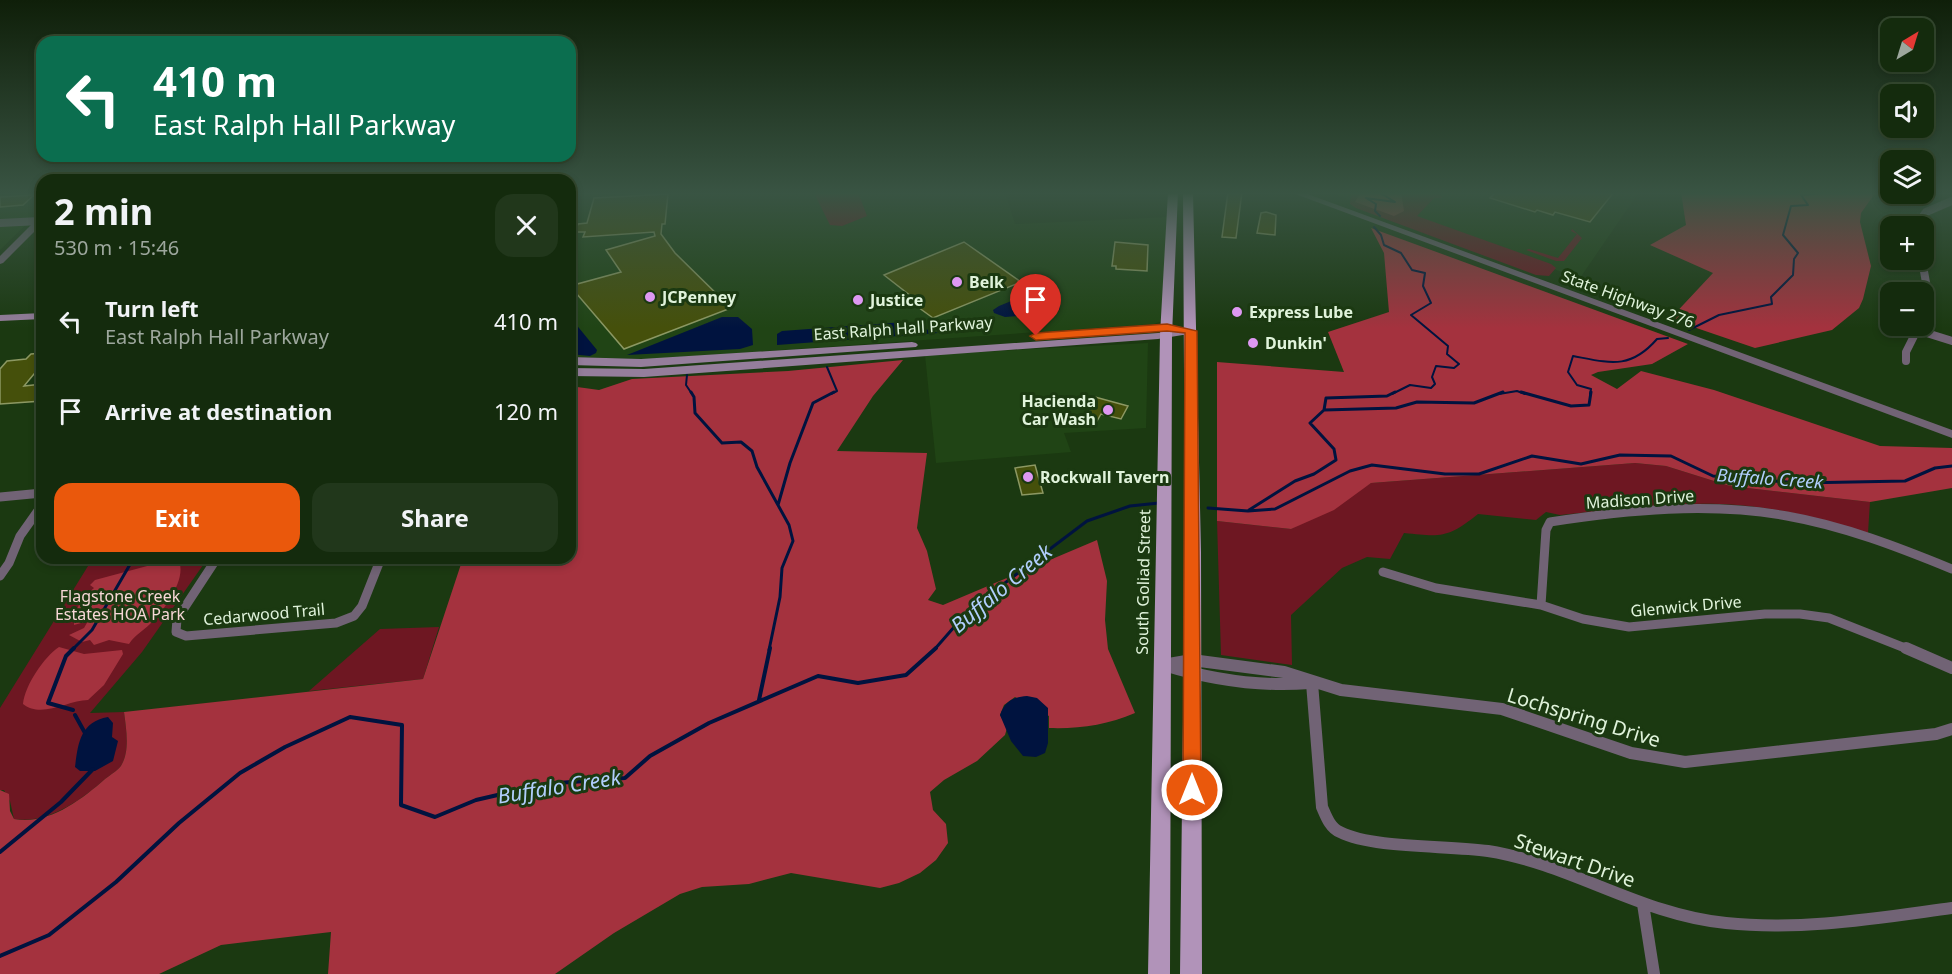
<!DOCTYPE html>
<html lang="en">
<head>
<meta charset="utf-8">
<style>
  :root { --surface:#142b0d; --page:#21371b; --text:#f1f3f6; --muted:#9da79d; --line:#33472e; --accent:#ea580c }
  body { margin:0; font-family:"Noto Sans",sans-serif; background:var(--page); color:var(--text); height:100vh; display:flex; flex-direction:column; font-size:22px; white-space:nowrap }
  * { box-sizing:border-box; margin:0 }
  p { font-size:20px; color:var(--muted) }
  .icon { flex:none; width:33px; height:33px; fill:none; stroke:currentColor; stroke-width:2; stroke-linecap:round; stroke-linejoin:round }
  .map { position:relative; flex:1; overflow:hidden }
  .details { position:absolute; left:36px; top:174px; width:540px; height:390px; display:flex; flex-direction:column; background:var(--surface); border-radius:18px; box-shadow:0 3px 9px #0003,0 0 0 2px var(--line) }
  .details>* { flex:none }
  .banner { position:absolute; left:36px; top:36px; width:540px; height:126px; border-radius:18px; box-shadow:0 3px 9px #0003,0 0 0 2px var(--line); background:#0b6e4f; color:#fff; overflow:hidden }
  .needle { width:39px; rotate:38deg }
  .tools { position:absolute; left:1880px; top:18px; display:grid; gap:12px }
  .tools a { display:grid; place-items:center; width:54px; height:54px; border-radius:12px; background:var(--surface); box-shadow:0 3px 9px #0003,0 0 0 2px var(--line); font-size:30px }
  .pin { position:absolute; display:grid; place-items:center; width:51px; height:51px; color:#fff; margin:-62px -26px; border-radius:50% 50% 50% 0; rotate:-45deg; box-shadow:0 0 6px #0007 }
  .pin .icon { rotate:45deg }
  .me { position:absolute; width:66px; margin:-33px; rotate:0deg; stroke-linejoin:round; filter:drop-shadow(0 0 4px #0008) }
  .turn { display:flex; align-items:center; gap:21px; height:126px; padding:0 18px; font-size:27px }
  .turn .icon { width:78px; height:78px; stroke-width:2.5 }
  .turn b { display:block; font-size:42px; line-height:51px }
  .round { display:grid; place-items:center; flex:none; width:63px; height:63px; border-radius:18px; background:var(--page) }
  .overview { display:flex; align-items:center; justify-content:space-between; height:102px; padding:0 18px }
  h1 { font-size:36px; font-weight:700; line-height:45px }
  .cta { display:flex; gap:12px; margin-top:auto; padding:12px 18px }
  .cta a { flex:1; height:69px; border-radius:18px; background:var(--accent); color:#fff; font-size:24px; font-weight:700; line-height:69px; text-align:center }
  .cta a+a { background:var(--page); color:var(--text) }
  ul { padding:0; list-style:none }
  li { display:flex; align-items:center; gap:18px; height:90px; padding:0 18px }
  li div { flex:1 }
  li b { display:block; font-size:22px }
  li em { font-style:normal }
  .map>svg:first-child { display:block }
</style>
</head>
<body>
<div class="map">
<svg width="1952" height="974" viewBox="0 0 1952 974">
  <rect width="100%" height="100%" fill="#1b3911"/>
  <path fill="#204415" d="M0 192H42V209L0 250Z
    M570 192H1005L1015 224 1169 217 1163 321 1154 324 651 359 570 357Z
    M1328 192H1639L1580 278Z
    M1148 343 1146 428 1064 433 1071 452 936 463 925 355Z"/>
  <path fill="#6e1722" d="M823 192H858L867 216 842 226 830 225 815 195Z
    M1351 192H1422L1440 195 1442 198H1434L1417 216 1551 264 1556 268 1549 276 1536 275 1356 208 1350 204Z
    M1572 229 1582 238 1564 261H1556L1526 250 1529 249 1558 258 1577 234 1571 231Z
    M1635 463 1666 466 1730 486 1870 502 1868 533C1820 518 1771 506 1720 504 1667 502 1613 510 1560 515L1546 512 1536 520 1478 514C1448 538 1442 537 1404 533L1390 559 1367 557 1342 568 1291 615 1292 665 1221 655 1217 521 1291 529 1371 483Z
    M93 558H208L142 652 90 713 124 712C126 728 130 749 122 764 120 769 110 775 105 779 80 801 48 824 14 819L10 801 4 790H0V708Z
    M439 627 423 679 309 691 380 629Z"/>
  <path fill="#a4323e" d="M1358 192H1401L1404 211 1394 216 1355 202 1359 195Z
    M1681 192H1876L1861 213 1860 222 1871 266 1863 299 1859 308 1832 330 1755 348 1670 319 1713 273 1650 245 1686 225Z
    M1371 228 1688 344 1652 364 1598 372 1591 375 1617 389 1641 371 1714 390 1880 446 1952 448V488L1870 502 1730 486 1666 466 1635 463 1371 483 1334 510 1291 529 1217 521V362L1344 372 1328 332 1389 312 1384 253Z
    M903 360 873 396 837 451 927 453 917 528 927 551 936 589 928 600 943 605 1097 540 1107 581 1105 620 1108 649 1135 713C1107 725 1079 729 1049 728V716L1015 697 1004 705 1000 715 1007 728 1005 735 977 761 944 780 930 792 933 810 946 824 948 843 936 860 920 873 899 883 880 888 791 873 749 884 702 887 680 894 614 933 555 974H328L331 932 221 945 159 974H0V790L9 794 10 811 14 819C48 825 80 801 105 779 110 775 120 769 122 764 130 749 126 728 124 712L423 679 463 558H570V386L599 390 632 379 788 371Z
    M177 558C190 575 164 611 150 624 143 631 135 635 129 644L109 640 94 645 90 640 82 642 69 635 84 628 88 621 74 625C74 609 81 599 94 588L90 585 95 580Z
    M59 647 84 654 122 650 123 654 104 685 88 700C68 700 42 719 23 704 25 685 44 657 59 647Z"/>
  <path fill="#00133f" d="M1045 287 1057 292 1060 309 1055 313 1005 317 994 313 993 310 999 306Z
    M570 317 597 350 596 353 590 356 570 354Z
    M722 317H738L752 329 753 345 740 349 627 355Z
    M904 322 938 333 777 345V334L782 331Z
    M1027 696 1037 698 1048 708V743L1045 753 1036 757 1023 756 1011 741 1000 715C1005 701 1013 697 1027 696Z
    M108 717 113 723 112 737 118 741 113 761 95 771H80L75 767C78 744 80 722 108 717Z"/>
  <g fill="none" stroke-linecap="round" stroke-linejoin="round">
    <path stroke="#00133f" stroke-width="2" d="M1379 192 1395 202 1366 198 1376 204 1375 211 1380 216
      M1374 227 1381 235 1384 245 1401 253 1412 270 1425 273 1423 286 1431 303 1411 315 1448 346 1447 354 1459 364 1454 368 1436 366 1432 377 1435 384 1431 388 1410 385 1392 394
      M1689 330 1719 315 1772 304 1771 297 1793 275 1794 259 1798 253 1783 235 1791 206 1808 205 1801 195 1835 192
      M827 367 837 391 831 394
      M687 375 686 385 692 394
      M1499 394 1517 391 1525 394
      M1590 394 1591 389 1577 385 1568 372 1573 356C1610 363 1630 370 1657 339L1668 338"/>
    <path stroke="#00133f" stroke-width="3" d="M691 392 694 397 695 413 722 443 741 442 752 451 757 467 789 525 793 541 782 568 780 597 769 650
      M1521 392 1571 406 1589 405 1591 392
      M1324 410 1326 398 1387 396 1395 392
      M778 505 790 463 813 403 834 392
      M1208 508 1248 511 1275 509 1350 471 1372 465 1445 474H1479L1532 456 1581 464 1620 455 1671 456 1713 476 1800 483 1905 481 1935 468 1952 466
      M1249 510 1295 481 1314 474 1336 460 1334 449 1310 423 1324 410 1396 408 1417 402 1474 403 1503 392
      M72 650 92 630 132 561
      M934 650 969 610 1087 521 1130 506 1159 503"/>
    <path stroke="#00133f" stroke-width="4" d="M759 700 770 648
      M73 710 48 703 66 656 74 648
      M75 715 85 733
      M0 852 61 802 93 769
      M0 956 49 935 116 882 179 823 240 773 285 747 350 717 402 725 401 805 435 817 476 800 545 784 625 778 650 756 709 723 818 676 858 683 906 675 936 648"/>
  </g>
  <path fill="#45500b" stroke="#8c9863" stroke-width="1.5" d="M1228 192H1242L1236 238 1222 237Z
    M1496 192H1614L1590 222 1555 212 1553 215 1537 210 1535 212 1490 198Z
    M668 194 665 224H662L661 234 675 253 731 308 624 349 570 286 621 272 606 250 655 236 654 232 583 237 585 232H575L578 224 587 223 594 198Z
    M34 195 23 205 0 207V197Z
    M1266 212 1276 215 1275 235 1257 233 1261 213Z
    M964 242 1021 282 933 318 911 302 916 300 884 275Z
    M1115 242 1148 245 1147 271 1116 269V266H1112Z
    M42 353V368H39L24 386 42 384V401L0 404V369L7 361 26 359 31 354Z
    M1090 397H1095L1128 406 1121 419 1101 414 1097 421 1085 418 1092 406 1086 404Z
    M1035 465 1043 493 1022 495 1015 468Z"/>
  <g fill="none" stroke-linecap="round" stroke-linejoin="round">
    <path stroke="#716375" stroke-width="8" d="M0 223 40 221
      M1916 226 1926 212 1952 201
      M1922 260 1928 294 1923 314
      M1917 330 1952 341
      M1906 361V352L1919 326"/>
    <path stroke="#716375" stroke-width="9" d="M0 497 42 493
      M217 558 177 619 176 632 186 636 336 623 354 616 362 606 381 558
      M1383 572 1436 588 1541 605 1583 619 1629 627 1765 614H1800L1829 618 1910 650
      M0 576 9 563 20 536 42 505
      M1541 605 1546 530 1550 522C1627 510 1710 502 1787 516 1844 526 1898 547 1952 569"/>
    <path stroke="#716375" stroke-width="12" d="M1906 648 1952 668
      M1163 665 1192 660 1284 672 1341 690 1502 709 1631 753 1685 762 1936 734 1952 729
      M1164 665C1212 680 1260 687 1310 683
      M1312 683 1322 807C1326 816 1330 828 1340 832 1374 849 1447 845 1488 851 1571 864 1641 915 1726 923 1801 931 1877 918 1952 908
      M1643 904 1654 974"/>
    <path fill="#716375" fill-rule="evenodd" d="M1290 192H1302L1952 430V438Z
      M42 216V224L3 263 0 264V256L39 217Z"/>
    <path fill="#957e9c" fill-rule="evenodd" d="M42 313V319L0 321V315Z
      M1191 328 1195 329V333L1158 339 644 377 570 376V368L644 369 1158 333Z
      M912 342 916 343 918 345 916 347 641 367 570 365V357L641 359Z"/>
    <path fill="#b193b9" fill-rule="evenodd" d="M1168 192H1178L1172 335 1170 974H1148L1160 335Z
      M1183 192H1193L1201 552 1202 974H1180L1185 552Z"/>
  </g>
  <linearGradient id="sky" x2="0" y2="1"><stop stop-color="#0f1f09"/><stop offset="0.59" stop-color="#395443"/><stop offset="1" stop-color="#395443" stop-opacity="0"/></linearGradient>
  <rect width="1952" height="328" fill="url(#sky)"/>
  <path fill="#ea580c" stroke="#983908" stroke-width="1.5" d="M1167 324 1197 331 1201 790 1198 795 1192 798 1186 795 1183 790 1185 333 1167 331 1036 340 1030 336 1036 333Z"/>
  <g fill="#de98f2" stroke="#1b3911" stroke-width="2">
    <circle cx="957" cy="282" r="6"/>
    <circle cx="650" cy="297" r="6"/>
    <circle cx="858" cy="300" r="6"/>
    <circle cx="1237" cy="312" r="6"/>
    <circle cx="1253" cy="343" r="6"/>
    <circle cx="1108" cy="410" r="6"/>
    <circle cx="1028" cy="477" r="6"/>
  </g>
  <g text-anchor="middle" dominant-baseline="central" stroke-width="6" stroke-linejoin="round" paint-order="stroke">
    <g font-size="16" font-weight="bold" fill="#e0f3db" stroke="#1b3911" text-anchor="start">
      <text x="969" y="282">Belk</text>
      <text x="662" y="297">JCPenney</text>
      <text x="870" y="300">Justice</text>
      <text x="1249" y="312">Express Lube</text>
      <text x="1265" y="343">Dunkin'</text>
      <text x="1096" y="401" text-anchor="end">Hacienda<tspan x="1096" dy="18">Car Wash</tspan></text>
      <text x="1040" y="477">Rockwall Tavern</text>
    </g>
    <g font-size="16" fill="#e0f3db" stroke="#1b3911">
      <text transform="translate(1628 299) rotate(20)">State Highway 276</text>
      <text transform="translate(903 328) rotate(-4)">East Ralph Hall Parkway</text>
      <text transform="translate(1640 499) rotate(-4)">Madison Drive</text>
      <text transform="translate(1143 582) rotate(-89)">South Goliad Street</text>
      <text transform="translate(1686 606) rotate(-5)">Glenwick Drive</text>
      <text transform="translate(264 614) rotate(-5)">Cedarwood Trail</text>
    </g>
    <g font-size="16" fill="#f7d7d6" stroke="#1b3911">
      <text x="120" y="596">Flagstone Creek<tspan x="120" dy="18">Estates HOA Park</tspan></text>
    </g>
    <g font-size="18" font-style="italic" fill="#b1cefc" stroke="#1b3911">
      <text transform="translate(1770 478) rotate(4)">Buffalo Creek</text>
    </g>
    <g font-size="20" fill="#e0f3db" stroke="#1b3911">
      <text transform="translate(1584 717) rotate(17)">Lochspring Drive</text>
      <text transform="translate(1575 860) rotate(19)">Stewart Drive</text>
    </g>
    <g font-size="21" font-style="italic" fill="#b1cefc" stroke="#1b3911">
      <text transform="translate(1001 588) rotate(-40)">Buffalo Creek</text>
      <text transform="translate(559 786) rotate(-9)">Buffalo Creek</text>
    </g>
  </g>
</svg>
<div class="tools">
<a><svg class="needle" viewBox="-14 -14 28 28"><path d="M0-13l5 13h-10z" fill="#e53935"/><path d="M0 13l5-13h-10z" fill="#9da79d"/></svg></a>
<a><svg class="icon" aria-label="sound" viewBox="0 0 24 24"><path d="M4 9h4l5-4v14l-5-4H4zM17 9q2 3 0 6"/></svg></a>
<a><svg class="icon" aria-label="layers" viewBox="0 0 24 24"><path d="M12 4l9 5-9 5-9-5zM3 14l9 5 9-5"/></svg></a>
<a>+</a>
<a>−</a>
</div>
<div class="pin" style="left:1036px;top:336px;background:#d93025"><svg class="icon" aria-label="arrive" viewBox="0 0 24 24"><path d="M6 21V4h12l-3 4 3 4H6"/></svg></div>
<svg class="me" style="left:1192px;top:790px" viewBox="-20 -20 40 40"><circle r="17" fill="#ea580c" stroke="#fff" stroke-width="3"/><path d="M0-11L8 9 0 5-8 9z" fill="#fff"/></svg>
<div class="banner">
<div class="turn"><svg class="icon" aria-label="left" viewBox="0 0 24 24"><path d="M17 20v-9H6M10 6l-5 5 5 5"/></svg><div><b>410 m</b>East Ralph Hall Parkway</div></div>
</div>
<section class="details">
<div class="overview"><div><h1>2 min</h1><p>530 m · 15:46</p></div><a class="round"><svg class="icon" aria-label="close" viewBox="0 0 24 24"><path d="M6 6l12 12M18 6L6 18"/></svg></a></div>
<ul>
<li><svg class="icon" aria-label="left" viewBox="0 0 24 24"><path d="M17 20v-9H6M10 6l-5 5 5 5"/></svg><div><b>Turn left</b><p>East Ralph Hall Parkway</p></div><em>410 m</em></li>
<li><svg class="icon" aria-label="arrive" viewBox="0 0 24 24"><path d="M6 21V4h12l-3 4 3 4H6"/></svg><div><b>Arrive at destination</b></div><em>120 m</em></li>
</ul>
<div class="cta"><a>Exit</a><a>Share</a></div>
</section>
</div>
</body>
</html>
